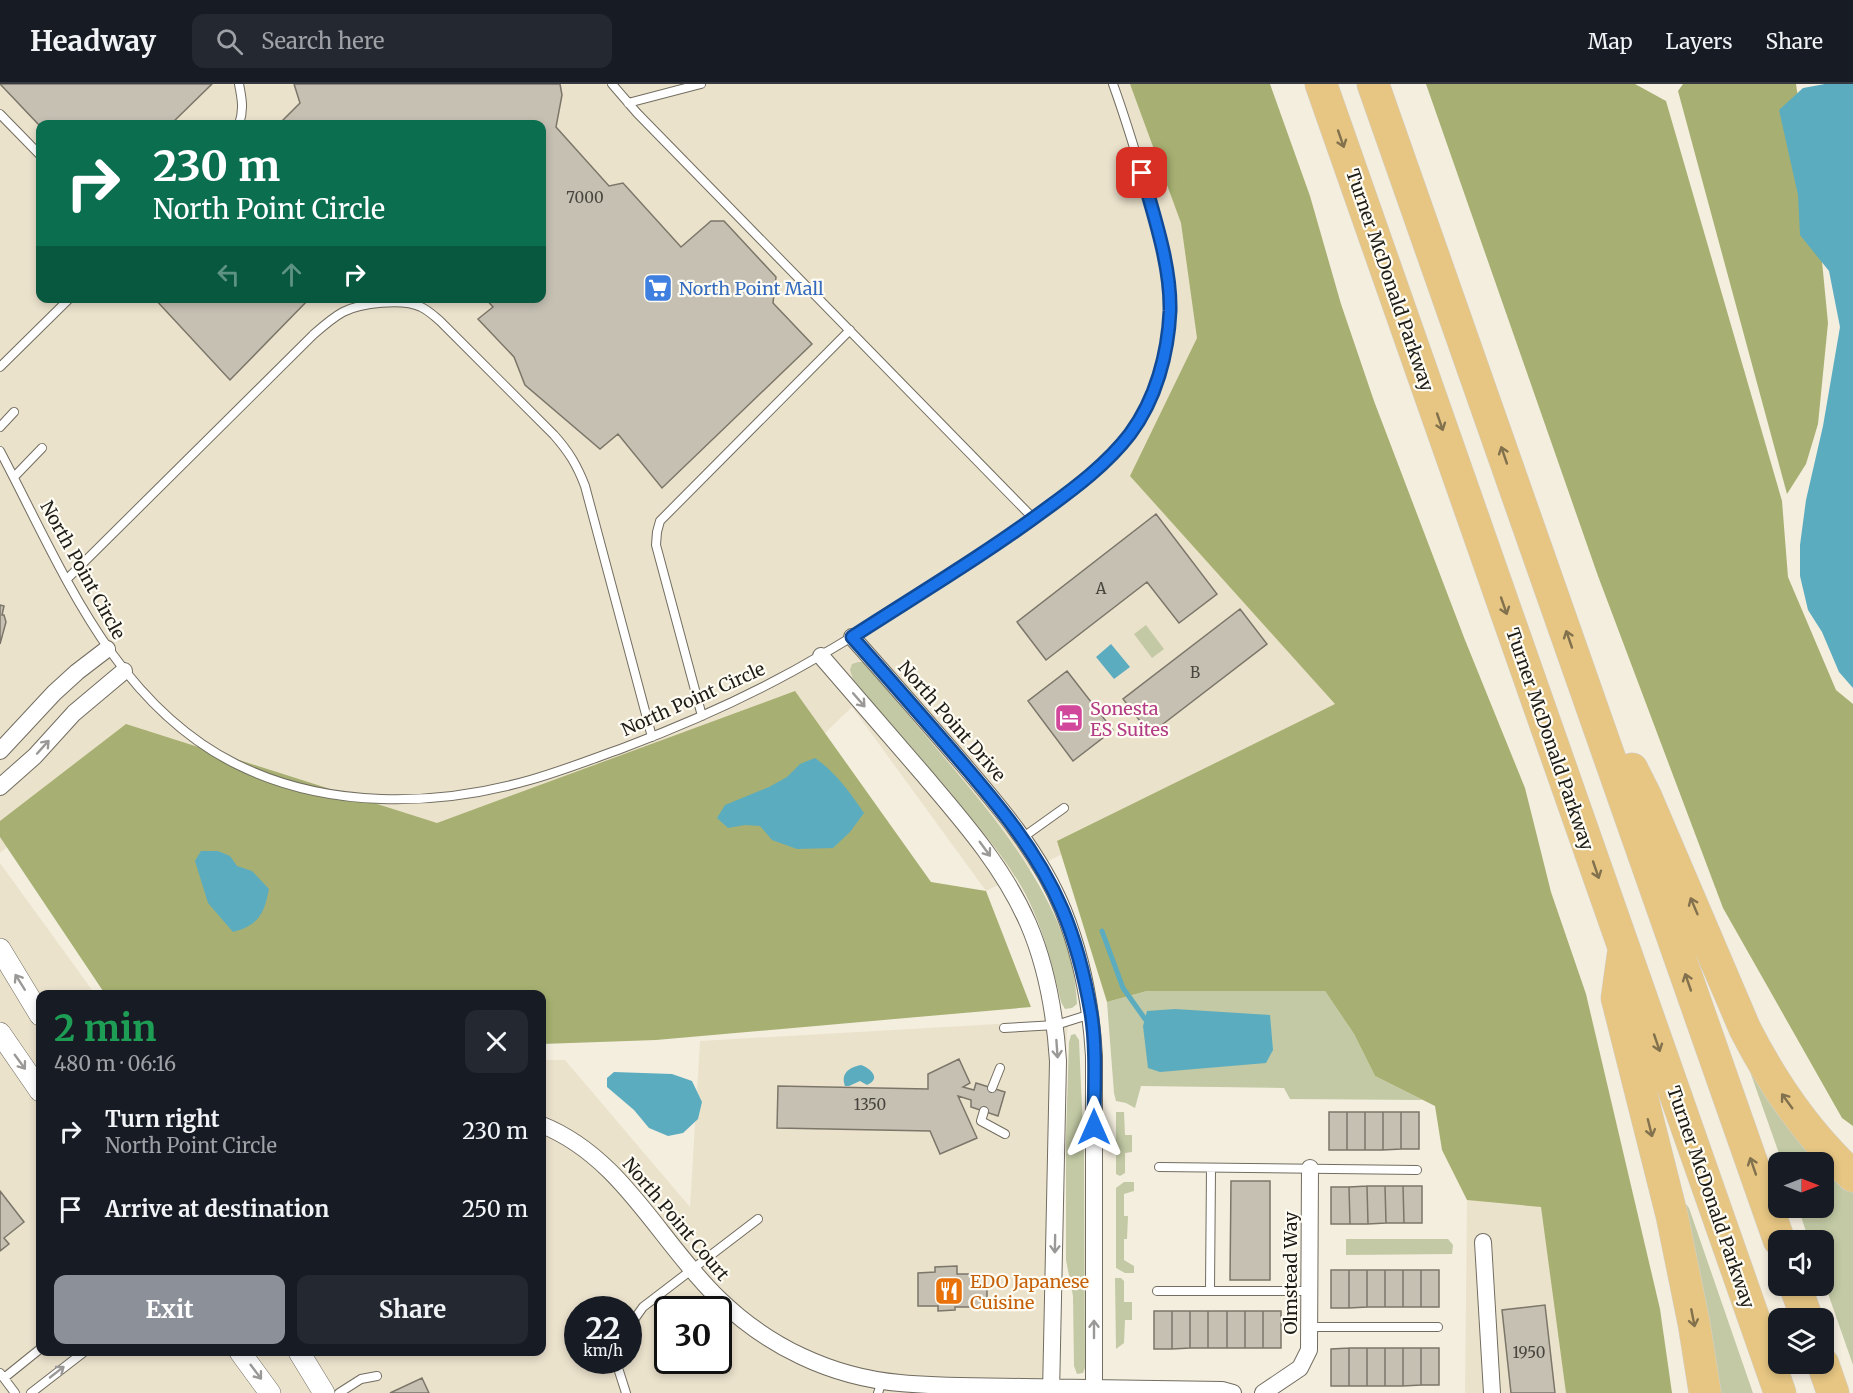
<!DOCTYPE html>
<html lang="en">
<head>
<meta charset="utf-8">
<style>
  :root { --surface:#171b24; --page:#242831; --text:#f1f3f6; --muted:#9ea1a6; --line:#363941; --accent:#8c9099 }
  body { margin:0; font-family:Merriweather,serif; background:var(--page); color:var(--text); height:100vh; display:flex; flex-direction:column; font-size:22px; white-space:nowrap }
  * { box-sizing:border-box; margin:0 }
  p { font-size:20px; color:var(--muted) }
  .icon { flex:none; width:33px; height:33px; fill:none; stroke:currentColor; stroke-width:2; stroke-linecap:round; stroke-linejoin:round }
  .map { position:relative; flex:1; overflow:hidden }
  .panel { position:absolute; left:36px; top:906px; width:510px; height:366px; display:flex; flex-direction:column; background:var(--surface); border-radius:12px; box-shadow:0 3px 9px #0003 }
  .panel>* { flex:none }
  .banner { position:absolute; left:36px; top:36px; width:510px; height:183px; border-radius:12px; box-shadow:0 3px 9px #0003; background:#0b6e4f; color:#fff; overflow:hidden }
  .needle { width:39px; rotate:90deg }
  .controls { position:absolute; left:1768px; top:1068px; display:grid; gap:12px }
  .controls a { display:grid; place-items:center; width:66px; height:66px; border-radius:12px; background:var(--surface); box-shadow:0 3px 9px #0003; font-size:30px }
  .speed { position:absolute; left:564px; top:1212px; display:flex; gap:12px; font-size:30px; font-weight:700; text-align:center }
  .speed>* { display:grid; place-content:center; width:78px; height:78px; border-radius:50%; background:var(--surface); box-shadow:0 3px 9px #0003; line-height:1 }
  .speed small { font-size:15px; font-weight:400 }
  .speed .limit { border:3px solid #111; border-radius:9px; background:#fff; color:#111 }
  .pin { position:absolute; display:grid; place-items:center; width:51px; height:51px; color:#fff; margin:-26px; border-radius:12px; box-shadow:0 3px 9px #0006 }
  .me { position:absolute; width:66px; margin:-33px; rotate:0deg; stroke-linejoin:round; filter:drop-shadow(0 0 4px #0008) }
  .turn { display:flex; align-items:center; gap:21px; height:126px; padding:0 18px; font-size:27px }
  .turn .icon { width:78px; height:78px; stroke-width:2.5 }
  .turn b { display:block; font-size:42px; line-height:51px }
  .lanes { display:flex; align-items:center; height:57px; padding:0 18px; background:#0003; justify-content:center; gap:30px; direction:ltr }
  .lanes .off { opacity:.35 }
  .round { display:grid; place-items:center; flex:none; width:63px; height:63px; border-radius:12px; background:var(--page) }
  .overview { display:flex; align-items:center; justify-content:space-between; height:102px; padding:0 18px }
  h1 { font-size:36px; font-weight:700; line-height:45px; color:#1e9e55 }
  .cta { display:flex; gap:12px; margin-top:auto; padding:12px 18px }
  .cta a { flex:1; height:69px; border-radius:12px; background:var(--accent); color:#fff; font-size:24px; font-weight:700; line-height:69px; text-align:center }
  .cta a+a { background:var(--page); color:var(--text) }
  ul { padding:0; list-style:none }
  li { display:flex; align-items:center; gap:18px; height:78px; padding:0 18px }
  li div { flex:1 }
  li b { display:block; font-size:22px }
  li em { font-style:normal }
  header { display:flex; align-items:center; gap:36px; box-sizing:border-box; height:84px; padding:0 30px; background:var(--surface); border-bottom:2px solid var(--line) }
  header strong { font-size:28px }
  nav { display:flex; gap:33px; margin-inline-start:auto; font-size:21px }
  .search { width:420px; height:54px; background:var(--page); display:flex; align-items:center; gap:15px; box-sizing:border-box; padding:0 21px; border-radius:12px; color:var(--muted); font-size:22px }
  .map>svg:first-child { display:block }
</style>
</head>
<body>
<header>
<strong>Headway</strong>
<div class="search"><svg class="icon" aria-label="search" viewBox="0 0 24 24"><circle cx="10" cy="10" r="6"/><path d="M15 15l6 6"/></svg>Search here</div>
<nav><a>Map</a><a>Layers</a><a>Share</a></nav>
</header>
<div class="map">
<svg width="1853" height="1309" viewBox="0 0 1853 1309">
  <rect width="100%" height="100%" fill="#f4eedf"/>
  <path fill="#ebe2cc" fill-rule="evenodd" d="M0 0H1213L1360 626 986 807 852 623 824 650 315 776 116 670 0 769ZM40 40H542V214H40Z
    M0 779 95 910H40V1268H542V976H565L690 1123 700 957 1068 936 1044 1309H0ZM578 1226H628V1276H578ZM668 1226H718V1276H668Z
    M1598 1091 1636 1309H1465L1467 1116Z"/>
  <path fill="#c2c9a4" d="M1146 541 1164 565 1152 574 1134 550Z
    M858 578H864C892 611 919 644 947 677 1003 743 1074 829 1077 920L1072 924 1065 925 1061 918C1054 887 1046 856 1033 826 1018 791 993 760 969 731 932 685 891 641 853 595L850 586 852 580Z
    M1147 907H1325L1354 950 1375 992 1423 1016 1290 1015 1284 1004 1141 1002 1135 1024 1126 1019 1116 1017 1114 1009 1107 918Z
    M1075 950 1079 956 1084 1070 1085 1284 1083 1289 1077 1290 1074 1282 1073 1212 1066 1176V1053L1069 958 1071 951Z
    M1747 979 1823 1078H1782Z
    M1116 1028H1124L1125 1051H1132V1068L1125 1069V1089L1120 1092 1116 1090Z
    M1824 1079 1853 1101V1281L1824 1198V1156H1809L1798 1124H1824Z
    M1124 1098H1134V1107L1124 1110V1132H1128L1127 1155H1124V1176L1134 1182V1189H1125L1116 1184V1104Z
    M1682 1115 1689 1124 1753 1309H1719Z
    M1346 1155H1448L1453 1161 1452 1170 1346 1171Z
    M1115 1194H1121L1124 1197V1218H1132V1236H1125L1124 1259 1116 1265Z"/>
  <path fill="#a7b072" d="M1130 0H1270L1310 112 1341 220 1374 317 1465 556 1525 704 1551 808 1586 910 1660 1225 1672 1309H1566L1541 1123 1467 1116 1442 1066 1435 1022 1375 992 1354 950 1325 907H1147L1107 918 1057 757 1335 620 1130 392 1197 254 1181 139Z
    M1426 0H1635L1666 17 1782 417 1788 493 1836 606 1853 620V1042L1842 1034 1723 824 1598 492Z
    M1683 0H1796L1821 167 1828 239 1818 340 1806 380 1787 410 1678 7Z
    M795 607 931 798 986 807 1031 923 656 956 542 960V910H105L0 753V737L126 640 437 739Z"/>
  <path fill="#5cacc0" d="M1825 0H1853V604L1839 588 1822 548 1808 526 1800 492V461L1806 416 1823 342 1840 243 1829 187 1800 151 1798 111 1779 26 1803 4Z
    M1111 560 1130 583 1114 595 1096 573Z
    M815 674C835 688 850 708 864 729L850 748 833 764 797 765 772 756 760 742 745 741 728 744 717 734 725 721 769 703 787 693 800 680Z
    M201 767H218L230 772 237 782 252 787 269 805C264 830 259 841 233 848L208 819 195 777Z
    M1175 925 1270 931 1273 966 1266 979 1160 988 1148 984 1143 942 1147 927Z
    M861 981C872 985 881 995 867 1001L860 997 849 1002H845C840 989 850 983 861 981Z
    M614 988 672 990 692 997 702 1018 698 1035 683 1049 668 1052 649 1044 634 1026 607 1003V994Z"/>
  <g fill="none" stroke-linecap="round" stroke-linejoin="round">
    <path stroke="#5cacc0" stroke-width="5" d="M1102 847 1123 904 1145 935"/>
  </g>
  <path fill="#c5c0b2" stroke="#7b7669" stroke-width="1.5" d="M0 0H212L171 40H40V42Z
    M294 0H560L562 11 556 43 609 102 623 99 681 163 711 137H724L776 193 773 219 812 260 662 404 618 350 600 365 525 301 514 273 478 235 493 223 485 214H542V40H279L300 19Z
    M154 214H310L230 296Z
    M1156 430 1217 510 1179 539 1147 498 1046 576 1017 538Z
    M0 521 4 522 2 531H4L6 538 0 560Z
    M1240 525 1267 560 1150 650 1123 615Z
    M1067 587 1113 646 1073 677 1028 617Z
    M959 975 970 999 963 1003 974 1006 976 999 1005 1008 998 1032 971 1023V1016L958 1012 977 1054 940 1070 930 1047 777 1044 778 1002 928 1005V990Z
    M1329 1028H1347V1066H1329Z
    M1347 1028H1365V1066H1347Z
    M1365 1028H1383V1066H1365Z
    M1383 1028H1401V1065L1383 1066Z
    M1401 1028H1419V1065H1401Z
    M1231 1097H1270V1196H1230Z
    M1367 1102 1368 1140H1350L1349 1103Z
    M1367 1102H1385L1386 1139 1368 1140Z
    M1385 1102H1403L1404 1139H1386Z
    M1403 1102H1422V1139H1404Z
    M1331 1103H1349L1350 1140H1331Z
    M0 1107 24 1138 4 1154 9 1160 0 1167Z
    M957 1182V1190H987V1223H955V1226L938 1227V1222H918V1189L935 1188V1183Z
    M1331 1186H1349V1224H1331Z
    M1349 1186H1367V1223L1349 1224Z
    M1367 1186H1385V1223H1367Z
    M1385 1186H1403V1223H1385Z
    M1403 1186H1421V1223H1403Z
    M1421 1186H1439V1223H1421Z
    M1545 1221 1555 1309H1511L1502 1226Z
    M1154 1227H1172V1265H1154Z
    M1172 1227H1190V1264L1172 1265Z
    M1190 1227H1208V1264H1190Z
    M1208 1227H1227V1264H1208Z
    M1227 1227H1245V1264H1227Z
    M1245 1227H1263V1264H1245Z
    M1263 1227H1281V1264H1263Z
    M1349 1264V1302H1331V1265Z
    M1349 1264H1367V1302H1349Z
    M1367 1264H1385V1302H1367Z
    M1385 1264H1403V1302H1385Z
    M1403 1264H1421V1301L1403 1302Z
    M1421 1264H1439V1301H1421Z
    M422 1294 429 1309H390Z"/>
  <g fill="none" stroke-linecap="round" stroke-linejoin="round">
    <g stroke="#726d60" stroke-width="10">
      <path id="service" d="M239 0C242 15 244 26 239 40
        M612 0 637 29 1033 434
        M628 19 701 0
        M0 30 40 71
        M0 283 70 214
        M0 343 14 328
        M0 367C61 482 112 618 236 680 326 725 435 723 530 696 562 687 592 675 623 664 692 638 759 608 823 570 867 545 908 517 950 490 1023 443 1124 385 1156 301 1165 276 1170 249 1170 223 1169 188 1160 152 1150 118 1139 79 1127 39 1113 0
        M14 393 42 364
        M67 495 313 251C322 243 332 234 343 228 360 219 403 214 421 223 428 226 434 232 440 237L554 351C569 368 577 381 585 402L652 653
        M702 632 656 461 657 448 660 437 850 246
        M1022 754 1064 724
        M1004 944 1056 941 1091 930
        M992 1004 1000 984
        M984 1027 981 1037 1005 1050
        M1159 1083 1417 1086
        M1210 1206 1211 1084
        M1157 1207H1310
        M1310 1243H1438
        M628 1244 643 1223 758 1135
        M619 1276 618 1284 626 1309
        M0 1289 15 1309
        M4 1294 40 1265
        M31 1309 84 1268
        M339 1309 361 1295 377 1292
        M878 1309 882 1297"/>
    </g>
    <g stroke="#726d60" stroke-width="18">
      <path id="minor" d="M852 553C885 590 918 628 951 666 993 715 1038 765 1063 826 1082 873 1091 921 1094 972V1309
        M821 572C855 611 889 651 923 690 962 736 1003 782 1028 839 1047 883 1055 930 1058 977L1051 1309
        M0 667 54 609 77 588 107 565
        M0 703 35 672 74 629 124 587
        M542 1041C622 1073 659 1157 718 1214 767 1262 831 1293 900 1299 940 1303 982 1302 1022 1303 1089 1304 1156 1305 1222 1306L1233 1309
        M1483 1158 1492 1309
        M1263 1309 1300 1284 1309 1266 1310 1084"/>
    </g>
    <g stroke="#726d60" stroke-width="22">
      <path id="tertiary" d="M0 865 40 931
        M0 949 40 1007
        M240 1268 270 1309
        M299 1268 324 1309"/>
    </g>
    <g stroke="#d2d2d1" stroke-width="33">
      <path id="motorway" d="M1321 0 1780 1309
        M1373 0 1779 1156
        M1632 685 1646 713 1745 945C1773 1000 1807 1050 1853 1092
        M1623 871 1617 914 1672 1132 1694 1240 1705 1309
        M1795 1202 1807 1234
        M1823 1280 1833 1309"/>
    </g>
    <use href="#service" stroke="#fff" stroke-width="8"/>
    <use href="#minor" stroke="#fff" stroke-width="16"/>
    <use href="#tertiary" stroke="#fff" stroke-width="21"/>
    <use href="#motorway" stroke="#e7c683" stroke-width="32"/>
  </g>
  <defs><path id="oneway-shaft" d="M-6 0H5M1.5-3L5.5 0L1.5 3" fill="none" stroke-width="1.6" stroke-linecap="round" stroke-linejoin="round" transform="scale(1.5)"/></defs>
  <g stroke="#82714d">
    <use href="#oneway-shaft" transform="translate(1341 55) rotate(71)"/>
    <use href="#oneway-shaft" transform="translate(1440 338) rotate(71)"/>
    <use href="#oneway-shaft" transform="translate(1504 371) rotate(-109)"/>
    <use href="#oneway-shaft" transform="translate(1504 522) rotate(71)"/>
    <use href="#oneway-shaft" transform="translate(1569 555) rotate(-109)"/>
    <use href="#oneway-shaft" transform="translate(1596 786) rotate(71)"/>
    <use href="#oneway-shaft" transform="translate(1694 822) rotate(-113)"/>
    <use href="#oneway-shaft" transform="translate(1688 898) rotate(-109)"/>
    <use href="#oneway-shaft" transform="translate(1657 959) rotate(71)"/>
    <use href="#oneway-shaft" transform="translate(1787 1017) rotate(-126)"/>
    <use href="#oneway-shaft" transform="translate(1650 1044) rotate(76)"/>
    <use href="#oneway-shaft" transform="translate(1753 1082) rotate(-109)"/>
    <use href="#oneway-shaft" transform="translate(1693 1234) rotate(79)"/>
  </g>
  <g stroke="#9a9997">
    <use href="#oneway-shaft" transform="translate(859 616) rotate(49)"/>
    <use href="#oneway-shaft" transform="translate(43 663) rotate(-48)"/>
    <use href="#oneway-shaft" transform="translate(985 765) rotate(54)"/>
    <use href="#oneway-shaft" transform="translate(20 898) rotate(-122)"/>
    <use href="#oneway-shaft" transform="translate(1057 965) rotate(86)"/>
    <use href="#oneway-shaft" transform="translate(20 978) rotate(54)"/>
    <use href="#oneway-shaft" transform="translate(1055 1160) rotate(91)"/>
    <use href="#oneway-shaft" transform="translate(1094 1245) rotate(-90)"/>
    <use href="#oneway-shaft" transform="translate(57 1288) rotate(-38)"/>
    <use href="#oneway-shaft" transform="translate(256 1288) rotate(53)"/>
  </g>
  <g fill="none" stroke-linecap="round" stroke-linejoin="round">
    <g stroke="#114b97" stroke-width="15">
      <path id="route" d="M1094 1043C1094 1006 1097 966 1091 929 1085 894 1076 858 1062 825 1036 764 993 715 951 666 918 628 885 590 852 553 917 511 984 471 1046 425 1075 404 1107 380 1130 350 1156 315 1168 270 1170 227 1171 181 1154 133 1142 89"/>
    </g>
    <use href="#route" stroke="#1a73e8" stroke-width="10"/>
  </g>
  <defs>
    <g id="supermarket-square" transform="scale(1.5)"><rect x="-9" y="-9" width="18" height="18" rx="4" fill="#3f7fe0" stroke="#fffcf3"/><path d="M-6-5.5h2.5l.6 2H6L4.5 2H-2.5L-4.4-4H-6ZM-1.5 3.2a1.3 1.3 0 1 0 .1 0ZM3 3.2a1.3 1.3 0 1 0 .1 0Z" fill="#fff"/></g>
    <g id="hotel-square" transform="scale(1.5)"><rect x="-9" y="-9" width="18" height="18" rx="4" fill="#d1479c" stroke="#fffcf3"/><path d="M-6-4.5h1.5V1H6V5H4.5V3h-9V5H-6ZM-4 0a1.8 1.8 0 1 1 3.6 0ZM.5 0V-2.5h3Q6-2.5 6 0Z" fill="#fff"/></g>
    <g id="restaurant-square" transform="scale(1.5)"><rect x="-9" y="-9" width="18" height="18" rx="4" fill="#e8710a" stroke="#fffcf3"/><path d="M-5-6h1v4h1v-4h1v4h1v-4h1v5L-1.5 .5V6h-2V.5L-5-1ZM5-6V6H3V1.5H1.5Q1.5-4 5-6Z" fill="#fff"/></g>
  </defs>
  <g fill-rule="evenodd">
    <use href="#supermarket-square" x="658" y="204"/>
    <use href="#hotel-square" x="1069" y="634"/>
    <use href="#restaurant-square" x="949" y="1207"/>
  </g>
  <g text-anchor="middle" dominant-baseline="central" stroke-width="4.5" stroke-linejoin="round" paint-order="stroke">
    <g font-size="15" fill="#48453e">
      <text x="585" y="113">7000</text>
      <text x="1101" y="504">A</text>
      <text x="1195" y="588">B</text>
      <text x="870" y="1020">1350</text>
      <text x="1529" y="1268">1950</text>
    </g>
    <g font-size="18" fill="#1e1c17" stroke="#fffcf3">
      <text transform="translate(1390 196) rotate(71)">Turner McDonald Parkway</text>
      <text transform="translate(83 486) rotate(61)">North Point Circle</text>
      <text transform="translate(693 615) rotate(-24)">North Point Circle</text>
      <text transform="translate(952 637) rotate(49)">North Point Drive</text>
      <text transform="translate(1550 655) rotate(71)">Turner McDonald Parkway</text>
      <text transform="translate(1711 1113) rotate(71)">Turner McDonald Parkway</text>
      <text transform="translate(676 1135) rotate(50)">North Point Court</text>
      <text transform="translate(1290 1189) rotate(-90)">Olmstead Way</text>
    </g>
    <g font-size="18" fill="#366cbe" stroke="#fffcf3" text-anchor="start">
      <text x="679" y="204">North Point Mall</text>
    </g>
    <g font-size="18" fill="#b23c85" stroke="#fffcf3" text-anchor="start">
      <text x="1090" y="624">Sonesta<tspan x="1090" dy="21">ES Suites</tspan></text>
    </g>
    <g font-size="18" fill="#c56008" stroke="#fffcf3" text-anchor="start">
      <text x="970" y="1197">EDO Japanese<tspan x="970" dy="21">Cuisine</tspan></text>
    </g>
  </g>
</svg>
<div class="controls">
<a><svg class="needle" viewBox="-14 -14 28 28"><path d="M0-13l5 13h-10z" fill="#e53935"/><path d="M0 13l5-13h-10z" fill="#9ea1a6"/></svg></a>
<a><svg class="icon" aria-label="sound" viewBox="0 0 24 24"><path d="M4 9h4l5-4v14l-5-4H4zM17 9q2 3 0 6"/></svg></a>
<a><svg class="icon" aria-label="layers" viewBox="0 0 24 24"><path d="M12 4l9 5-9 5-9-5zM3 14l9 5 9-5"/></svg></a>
</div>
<div class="speed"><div>22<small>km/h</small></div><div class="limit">30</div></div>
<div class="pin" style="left:1142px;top:89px;background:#d93025"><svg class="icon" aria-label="arrive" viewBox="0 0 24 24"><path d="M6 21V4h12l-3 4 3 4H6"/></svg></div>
<svg class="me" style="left:1094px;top:1043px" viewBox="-20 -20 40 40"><path d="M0-17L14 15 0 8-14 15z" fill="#1a73e8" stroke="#fff" stroke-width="4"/></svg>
<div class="banner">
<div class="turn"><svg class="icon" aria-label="right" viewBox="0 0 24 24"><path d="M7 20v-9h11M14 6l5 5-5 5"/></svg><div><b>230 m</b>North Point Circle</div></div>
<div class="lanes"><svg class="icon off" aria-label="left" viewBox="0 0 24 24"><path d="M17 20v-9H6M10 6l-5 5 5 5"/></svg><svg class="icon off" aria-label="ahead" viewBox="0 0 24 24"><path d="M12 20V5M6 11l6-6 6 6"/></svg><svg class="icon" aria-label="right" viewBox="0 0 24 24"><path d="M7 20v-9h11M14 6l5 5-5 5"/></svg></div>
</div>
<section class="panel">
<div class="overview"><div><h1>2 min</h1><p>480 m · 06:16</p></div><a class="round"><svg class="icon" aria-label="close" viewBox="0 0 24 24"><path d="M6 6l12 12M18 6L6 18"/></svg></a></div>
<ul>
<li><svg class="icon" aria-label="right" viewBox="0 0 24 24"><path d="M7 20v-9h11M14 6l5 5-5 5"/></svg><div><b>Turn right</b><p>North Point Circle</p></div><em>230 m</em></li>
<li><svg class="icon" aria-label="arrive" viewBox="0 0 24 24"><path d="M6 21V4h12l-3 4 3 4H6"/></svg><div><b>Arrive at destination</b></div><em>250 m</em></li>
</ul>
<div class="cta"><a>Exit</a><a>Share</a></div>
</section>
</div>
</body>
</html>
